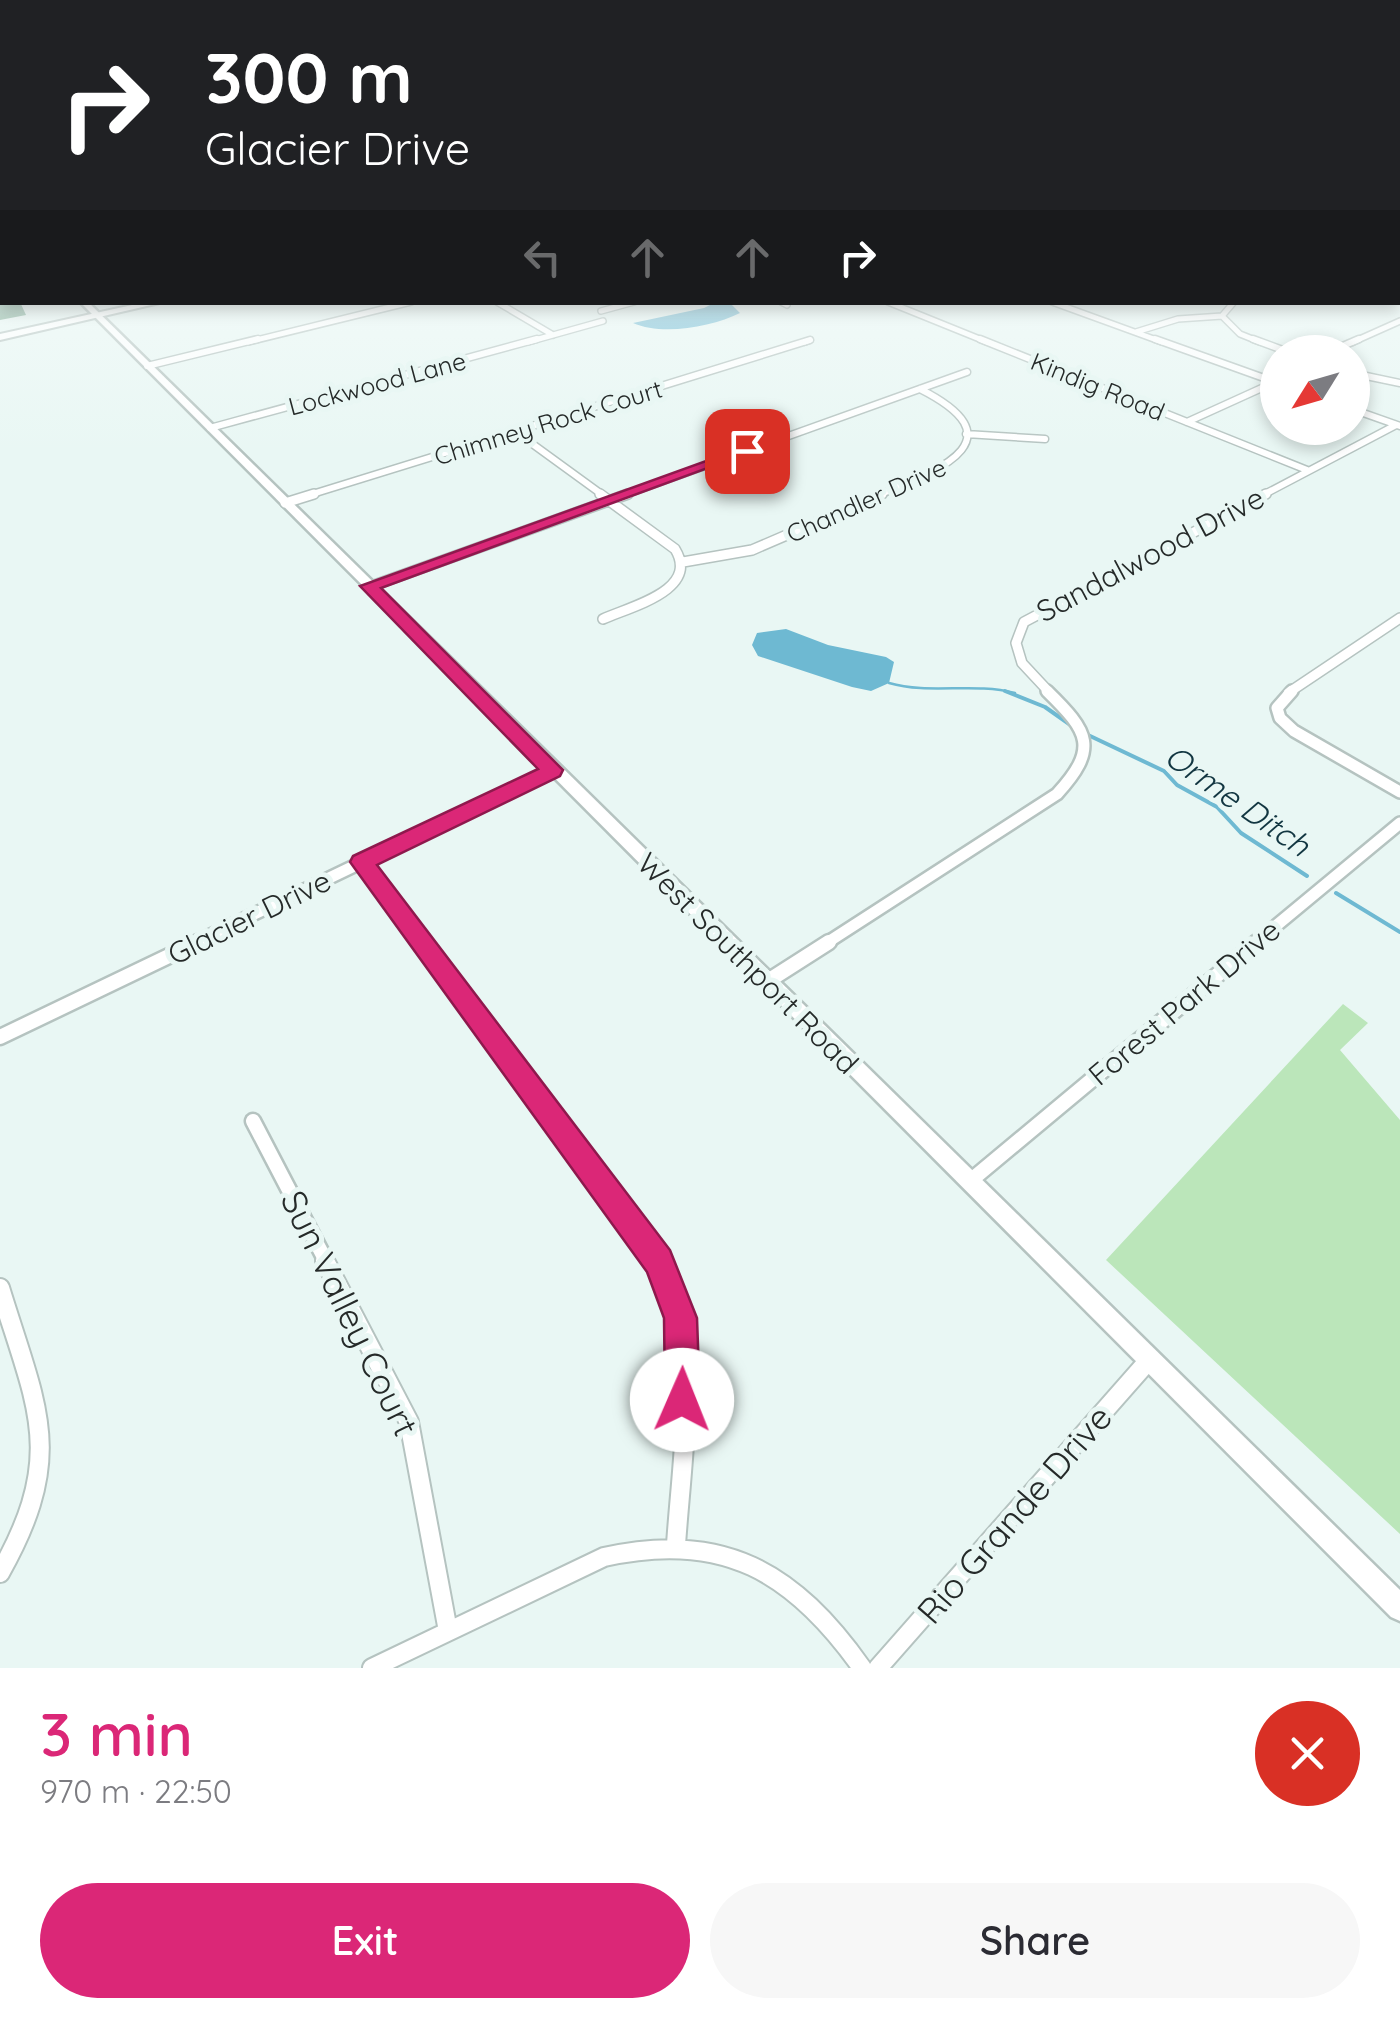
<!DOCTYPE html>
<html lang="en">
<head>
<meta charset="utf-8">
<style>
  :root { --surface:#fff; --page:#f7f7f7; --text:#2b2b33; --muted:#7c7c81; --accent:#db2777 }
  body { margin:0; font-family:Quicksand,sans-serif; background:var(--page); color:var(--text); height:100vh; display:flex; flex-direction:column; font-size:38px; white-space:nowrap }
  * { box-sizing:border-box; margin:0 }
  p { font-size:32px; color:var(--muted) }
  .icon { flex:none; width:55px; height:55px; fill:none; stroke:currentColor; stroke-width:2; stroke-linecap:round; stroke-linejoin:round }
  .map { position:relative; height:1668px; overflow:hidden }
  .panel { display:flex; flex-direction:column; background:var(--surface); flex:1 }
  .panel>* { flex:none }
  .guide { position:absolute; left:0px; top:0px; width:1400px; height:305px; box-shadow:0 5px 15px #0003; background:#202124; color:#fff; overflow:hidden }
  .needle { width:65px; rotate:233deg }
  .tools { position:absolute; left:1260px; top:335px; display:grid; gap:20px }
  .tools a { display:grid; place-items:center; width:110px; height:110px; border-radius:50%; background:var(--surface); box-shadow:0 5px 15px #0003; font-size:50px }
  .pin { position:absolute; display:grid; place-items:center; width:85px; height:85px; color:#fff; margin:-42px; border-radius:20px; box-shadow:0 5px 15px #0006 }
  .me { position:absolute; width:110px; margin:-55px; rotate:1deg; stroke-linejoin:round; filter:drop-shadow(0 0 8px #0008) }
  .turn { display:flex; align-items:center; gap:35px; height:210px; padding:0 40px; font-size:45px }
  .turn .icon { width:130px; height:130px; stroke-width:2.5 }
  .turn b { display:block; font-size:70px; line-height:85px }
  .lanes { display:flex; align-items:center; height:95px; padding:0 40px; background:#0003; justify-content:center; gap:50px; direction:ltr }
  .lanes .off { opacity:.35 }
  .round { display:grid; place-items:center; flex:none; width:105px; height:105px; border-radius:52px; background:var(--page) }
  .overview { display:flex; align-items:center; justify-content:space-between; height:170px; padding:0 40px }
  h1 { font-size:60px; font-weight:600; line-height:75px; color:var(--accent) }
  .button { display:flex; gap:20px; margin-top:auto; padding:20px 40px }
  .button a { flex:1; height:115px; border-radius:60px; background:var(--accent); color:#fff; font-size:40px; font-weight:600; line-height:115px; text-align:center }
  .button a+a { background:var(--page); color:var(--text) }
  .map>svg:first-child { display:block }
</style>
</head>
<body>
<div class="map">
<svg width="1400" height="1668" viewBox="0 0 1400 1668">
  <rect width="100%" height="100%" fill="#e9f7f4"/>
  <path fill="#bbe6ba" d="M1343 1004 1368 1023 1340 1050 1400 1120V1534L1106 1260Z"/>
  <path fill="#6eb9d2" d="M714 303H730L740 313C712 327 662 336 633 323L704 308Z
    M786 629 828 645 886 657 894 662 889 683 871 691 852 687 758 656 752 645 757 633Z"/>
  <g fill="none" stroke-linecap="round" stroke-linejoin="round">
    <path stroke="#6eb9d2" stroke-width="2.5" d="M889 683C930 695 973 682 1015 693"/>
    <path stroke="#6eb9d2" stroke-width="4" d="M1005 691 1045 707 1072 726
      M1088 735 1164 771 1177 785 1217 807 1241 833 1307 876
      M1336 893 1400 932"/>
    <g stroke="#b5c3c0" stroke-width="8">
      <path id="minor-far5" d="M497 302 553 335
        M781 302 787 305
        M888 302 987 342
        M1052 302 1162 342
        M601 311 634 302
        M1222 316 1240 334 1260 342
        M1222 316 1234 302
        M1136 332 1178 319 1222 316
        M248 342 411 302
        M528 342 603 321
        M805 342 810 340
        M1353 342 1400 321"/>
    </g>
    <g stroke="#b5c3c0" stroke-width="9">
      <path id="minor-far4" d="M980 339 1307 470
        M1155 339 1278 383
        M1253 339 1288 352
        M1329 352 1359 339
        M147 366 258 339
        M1352 373 1400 383
        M1352 409 1400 426
        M1187 422 1275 382
        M210 428 537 339
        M516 432 604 496
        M966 434 1045 439
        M306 496 810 340
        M621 496 967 372
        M876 496C931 473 1025 442 920 389
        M1261 496 1396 425"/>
    </g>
    <g stroke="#b5c3c0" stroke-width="12">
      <path id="minor-far3" d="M600 494 675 549C700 590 632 606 603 619
        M285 503 314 494
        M683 562 752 550 882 494
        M369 587 628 494
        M1050 693 1022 663 1016 643 1024 622 1266 494
        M1288 693 1400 618"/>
    </g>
    <g stroke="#b5c3c0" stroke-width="16">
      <path id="minor-far2" d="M1292 691 1277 708 1280 718 1294 731 1400 792
        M361 863 422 944
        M192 944 552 771
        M825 944 1057 794C1099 748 1089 732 1047 691
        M1254 944 1400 823"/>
    </g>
    <g stroke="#b5c3c0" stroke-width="19">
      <path id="minor-far1" d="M420 942 658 1263
        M768 981 829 942
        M0 1037 198 942
        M253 1121 327 1263
        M969 1182 1257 942"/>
    </g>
    <g stroke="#b5c3c0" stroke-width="22">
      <path id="minor" d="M325 1261 409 1422 448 1631
        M656 1261C702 1346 682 1453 676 1545
        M0 1288C37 1409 67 1454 0 1573
        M372 1668 604 1557C723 1530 794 1572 862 1668
        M878 1668 1149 1360"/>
    </g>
    <g stroke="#b5c3c0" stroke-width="5">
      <path id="secondary" d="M80 302H88L1400 1590V1621L1391 1617Z"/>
    </g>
    <g stroke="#b5c3c0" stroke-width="4">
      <path id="primary" d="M146 302H164L0 340V334Z"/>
    </g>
    <use href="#minor-far5" stroke="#fff" stroke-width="5"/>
    <use href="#minor-far4" stroke="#fff" stroke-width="6"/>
    <use href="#minor-far3" stroke="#fff" stroke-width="9"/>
    <use href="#minor-far2" stroke="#fff" stroke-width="11"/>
    <use href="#minor-far1" stroke="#fff" stroke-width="14"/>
    <use href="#minor" stroke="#fff" stroke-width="18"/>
    <use href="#secondary" fill="#fff" fill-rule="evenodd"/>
    <use href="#primary" fill="#fff" fill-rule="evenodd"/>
  </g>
  <path fill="#78a991" d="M0 302H20L26 315 0 320Z"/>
  <linearGradient id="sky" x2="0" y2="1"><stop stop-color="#77b6df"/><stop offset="0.48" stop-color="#f5fbfa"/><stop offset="1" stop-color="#f5fbfa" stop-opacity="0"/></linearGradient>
  <rect width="1400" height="452" fill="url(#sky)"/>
  <path fill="#db2777" stroke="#8e194d" stroke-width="2.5" d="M742 448 754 451 381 588 563 770 560 776 377 865 670 1250 697 1318 700 1400 695 1413 682 1418 670 1413 665 1400 664 1318 647 1272 350 862 353 856 538 769 360 586Z"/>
  <g text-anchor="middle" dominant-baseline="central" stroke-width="10" stroke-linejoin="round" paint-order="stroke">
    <g font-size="25" fill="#252a29" stroke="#e9f7f4">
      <text transform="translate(377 383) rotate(-15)">Lockwood Lane</text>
      <text transform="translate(1098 386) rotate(22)">Kindig Road</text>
      <text transform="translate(548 422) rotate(-17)">Chimney Rock Court</text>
      <text transform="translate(866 500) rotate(-24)">Chandler Drive</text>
    </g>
    <g font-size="30" fill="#252a29" stroke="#e9f7f4">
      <text transform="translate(1150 554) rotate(-28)">Sandalwood Drive</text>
      <text transform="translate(249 917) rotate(-26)">Glacier Drive</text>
      <text transform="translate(748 963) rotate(45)">West Southport Road</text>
      <text transform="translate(1184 1002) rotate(-40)">Forest Park Drive</text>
    </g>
    <g font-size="32" font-style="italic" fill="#123641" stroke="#e9f7f4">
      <text transform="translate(1238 800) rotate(35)">Orme Ditch</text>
    </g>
    <g font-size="35" fill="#252a29" stroke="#e9f7f4">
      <text transform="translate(350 1313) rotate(64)">Sun Valley Court</text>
      <text transform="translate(1014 1514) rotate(-49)">Rio Grande Drive</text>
    </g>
  </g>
</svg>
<div class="tools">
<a><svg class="needle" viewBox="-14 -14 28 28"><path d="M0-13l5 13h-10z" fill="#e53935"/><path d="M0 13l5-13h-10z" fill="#7c7c81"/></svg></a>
</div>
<div class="pin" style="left:747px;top:451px;background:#d93025"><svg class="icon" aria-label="arrive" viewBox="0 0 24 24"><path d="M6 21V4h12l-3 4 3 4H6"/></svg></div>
<svg class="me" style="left:682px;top:1400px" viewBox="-20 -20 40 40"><circle r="19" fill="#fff"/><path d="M0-13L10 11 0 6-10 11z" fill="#db2777"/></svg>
<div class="guide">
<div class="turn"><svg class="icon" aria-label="right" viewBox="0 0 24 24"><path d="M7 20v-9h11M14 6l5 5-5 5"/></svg><div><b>300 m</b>Glacier Drive</div></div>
<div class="lanes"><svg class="icon off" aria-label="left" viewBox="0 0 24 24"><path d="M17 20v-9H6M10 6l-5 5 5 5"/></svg><svg class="icon off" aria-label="ahead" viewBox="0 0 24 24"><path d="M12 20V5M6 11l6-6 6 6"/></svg><svg class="icon off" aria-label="ahead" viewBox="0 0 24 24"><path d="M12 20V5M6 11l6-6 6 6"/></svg><svg class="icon" aria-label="right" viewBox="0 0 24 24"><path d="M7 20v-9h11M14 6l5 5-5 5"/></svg></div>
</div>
</div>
<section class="panel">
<div class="overview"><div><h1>3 min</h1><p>970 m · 22:50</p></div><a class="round" style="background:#d93025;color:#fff"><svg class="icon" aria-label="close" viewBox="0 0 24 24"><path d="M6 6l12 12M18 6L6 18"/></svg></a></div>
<div class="button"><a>Exit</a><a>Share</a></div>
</section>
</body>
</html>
